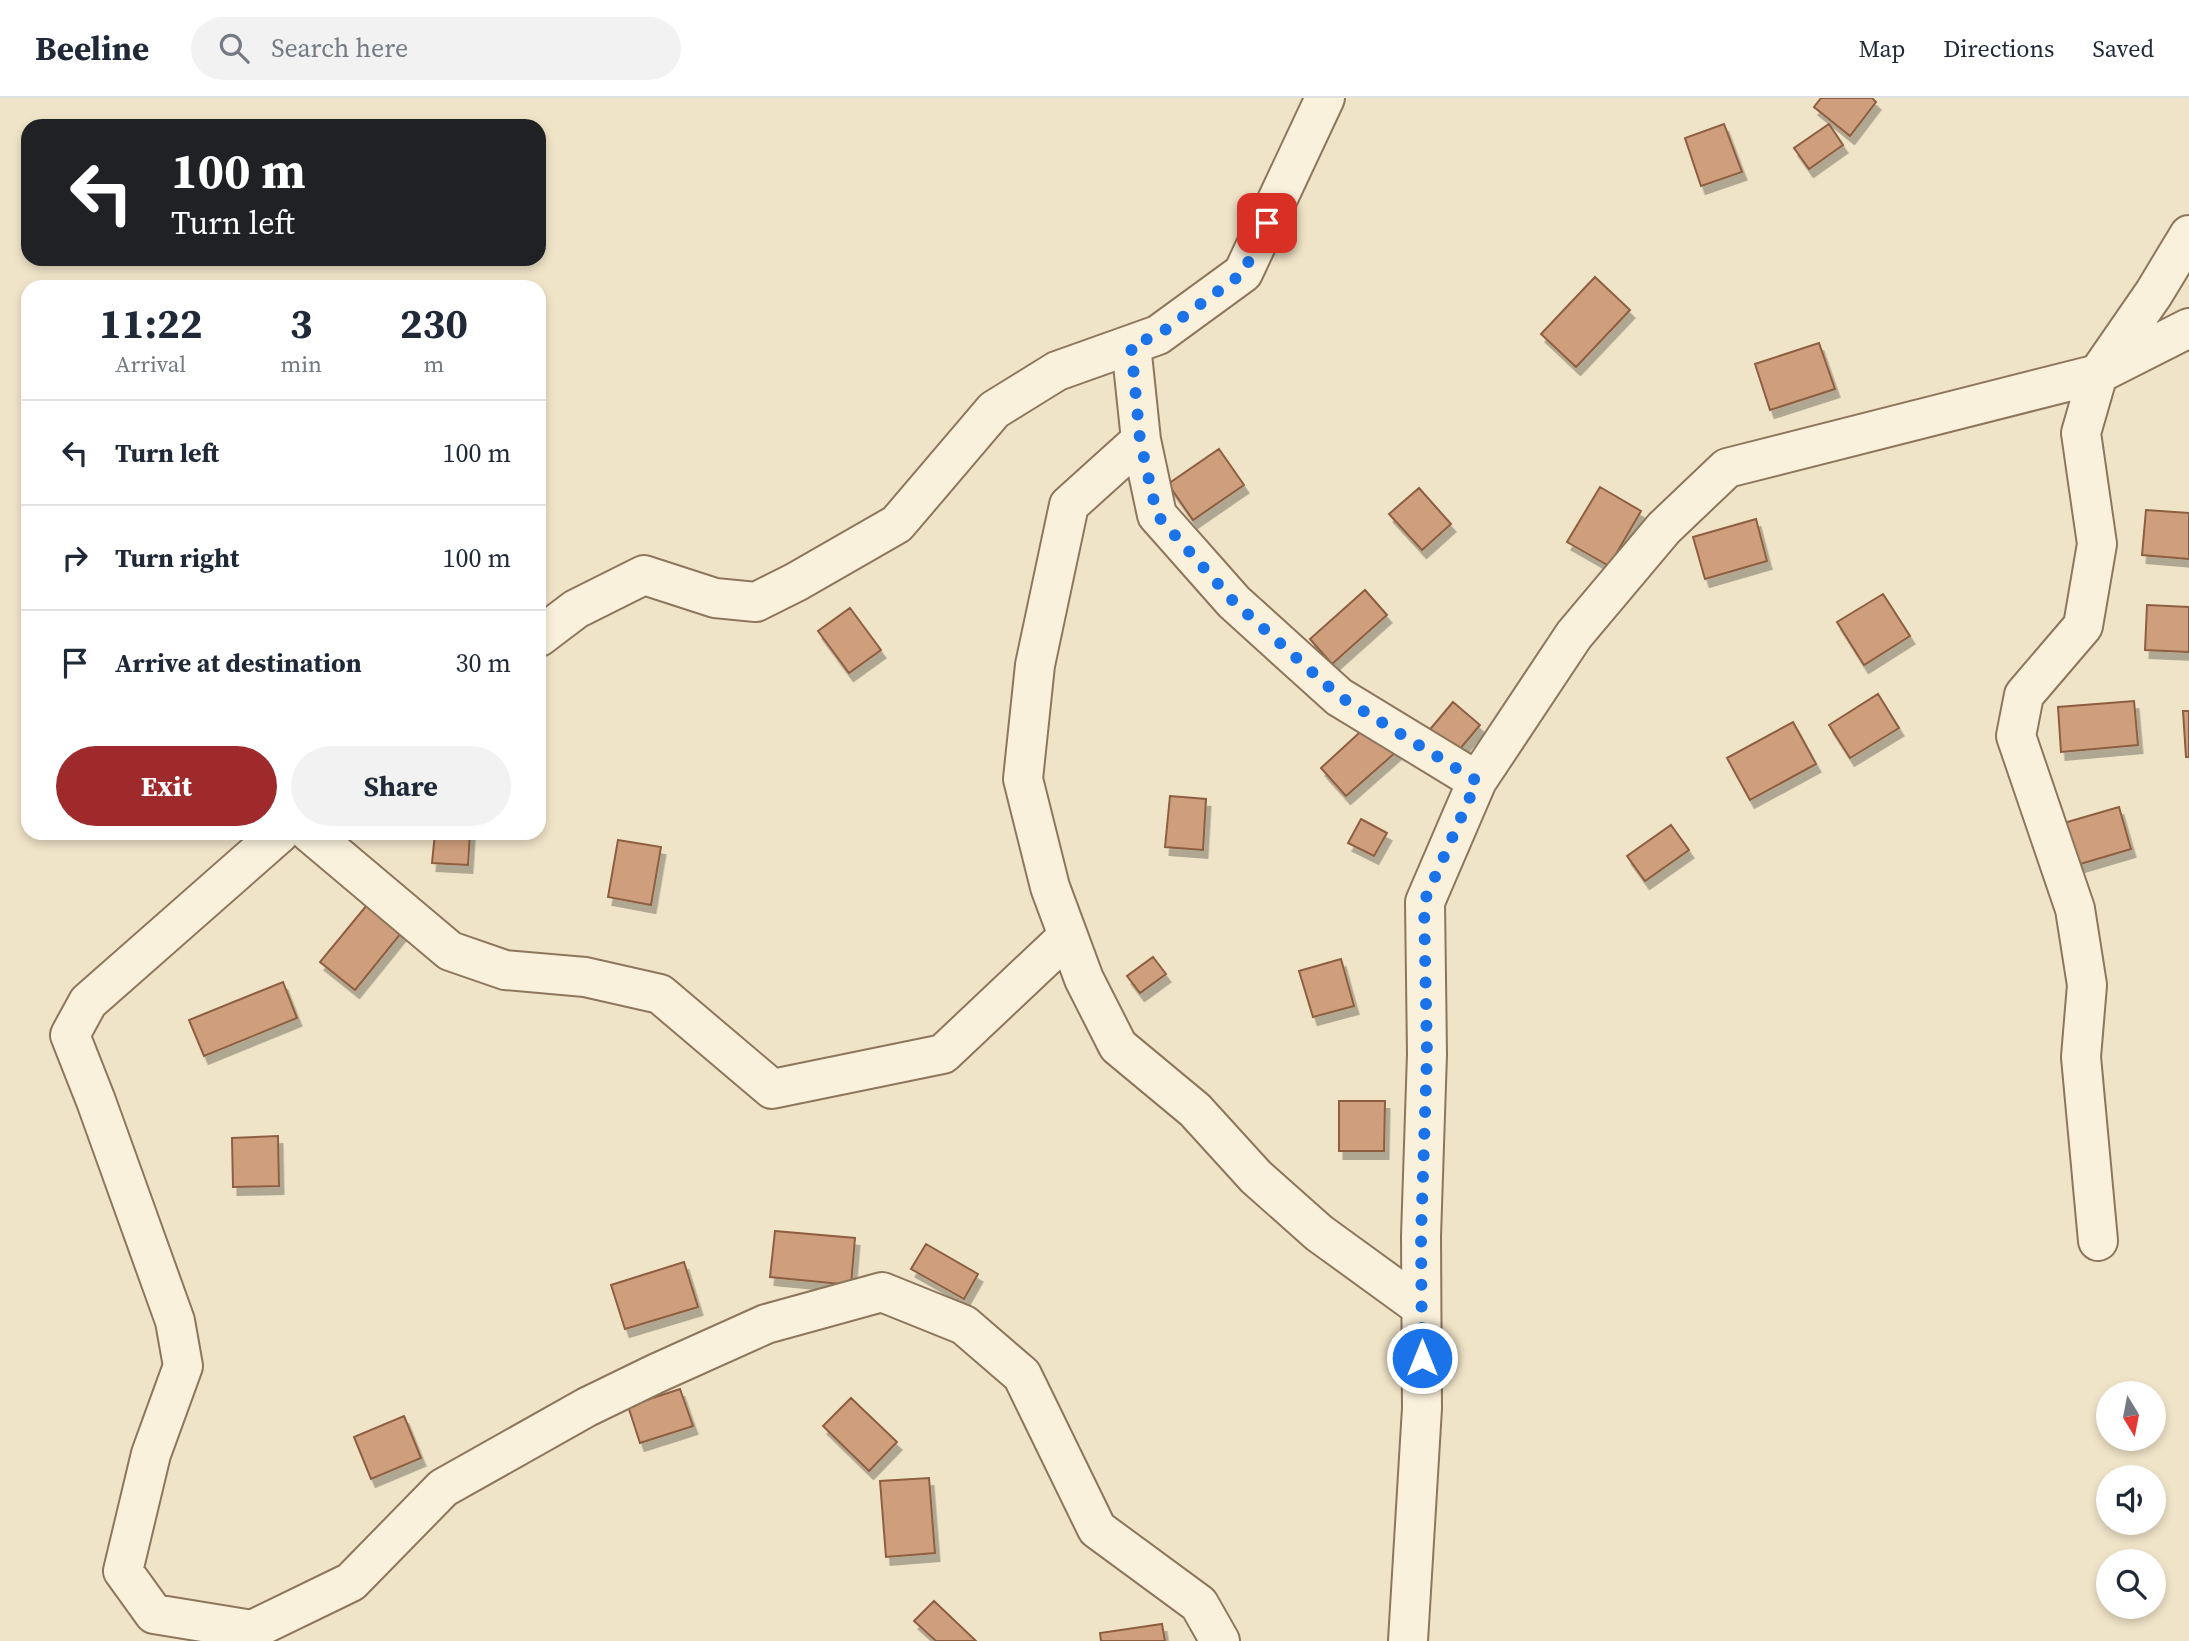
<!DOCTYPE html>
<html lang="en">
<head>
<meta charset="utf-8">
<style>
  :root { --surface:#fff; --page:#f2f2f3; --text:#1f2937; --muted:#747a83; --line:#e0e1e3; --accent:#9e2a2b }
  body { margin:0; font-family:"Source Serif 4",serif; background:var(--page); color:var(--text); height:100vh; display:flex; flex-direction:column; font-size:26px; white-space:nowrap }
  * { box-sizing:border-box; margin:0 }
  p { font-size:23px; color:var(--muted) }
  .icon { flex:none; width:38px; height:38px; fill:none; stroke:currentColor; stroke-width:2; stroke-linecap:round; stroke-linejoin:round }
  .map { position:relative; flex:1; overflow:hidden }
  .details { position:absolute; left:21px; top:182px; width:525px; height:560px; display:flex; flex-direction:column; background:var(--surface); border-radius:21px; box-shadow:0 4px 10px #0003 }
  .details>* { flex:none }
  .hud { position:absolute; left:21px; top:21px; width:525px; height:147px; border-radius:21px; box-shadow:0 4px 10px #0003; background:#202124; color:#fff; overflow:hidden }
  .needle { width:46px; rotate:170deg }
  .controls { position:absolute; left:2096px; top:1283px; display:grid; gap:14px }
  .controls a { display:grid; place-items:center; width:70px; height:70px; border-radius:50%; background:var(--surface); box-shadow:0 4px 10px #0003; font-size:35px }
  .pin { position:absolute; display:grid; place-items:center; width:60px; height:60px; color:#fff; margin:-30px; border-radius:14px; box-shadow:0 4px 10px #0006 }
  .me { position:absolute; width:77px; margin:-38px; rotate:0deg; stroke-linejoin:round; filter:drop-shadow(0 0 5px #0008) }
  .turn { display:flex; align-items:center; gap:24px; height:147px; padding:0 35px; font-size:32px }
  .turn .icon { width:91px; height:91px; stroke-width:2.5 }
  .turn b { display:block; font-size:49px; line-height:60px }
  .eta { display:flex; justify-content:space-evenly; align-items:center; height:119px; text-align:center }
  .eta b { font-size:42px; font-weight:700; line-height:49px }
  .action { display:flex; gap:14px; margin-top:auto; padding:14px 35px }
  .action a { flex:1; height:80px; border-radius:42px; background:var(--accent); color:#fff; font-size:28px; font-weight:700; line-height:80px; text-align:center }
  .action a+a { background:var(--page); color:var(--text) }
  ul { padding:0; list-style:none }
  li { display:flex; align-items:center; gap:21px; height:105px; padding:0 35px; border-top:2px solid var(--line) }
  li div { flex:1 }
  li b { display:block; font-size:26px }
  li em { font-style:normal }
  header { display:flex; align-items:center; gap:42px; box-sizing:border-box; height:98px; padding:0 35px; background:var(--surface); border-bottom:2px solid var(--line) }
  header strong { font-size:33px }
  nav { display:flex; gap:38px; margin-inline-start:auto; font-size:24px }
  .search { width:490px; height:63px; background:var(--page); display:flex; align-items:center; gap:18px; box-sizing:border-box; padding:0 24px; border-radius:38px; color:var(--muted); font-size:26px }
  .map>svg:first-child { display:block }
</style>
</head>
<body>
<header>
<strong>Beeline</strong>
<div class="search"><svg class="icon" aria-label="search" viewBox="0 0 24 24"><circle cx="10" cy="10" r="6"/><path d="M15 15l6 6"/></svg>Search here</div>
<nav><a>Map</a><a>Directions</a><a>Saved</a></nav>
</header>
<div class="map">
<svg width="2189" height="1543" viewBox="0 0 2189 1543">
  <defs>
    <filter id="shadow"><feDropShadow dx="4.5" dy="8" stdDeviation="0" flood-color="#0004"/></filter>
  </defs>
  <rect width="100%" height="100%" fill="#f0e4c8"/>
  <path fill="#cf9f7d" stroke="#8d5f41" stroke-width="2" filter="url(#shadow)" d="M1821 0H1872L1876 4 1850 38 1814 9Z
    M1724 26 1742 74 1701 88 1685 40Z
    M1829 26 1843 47 1809 71 1794 50Z
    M1595 179 1630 212 1576 269 1541 236Z
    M1819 245 1835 291 1770 312 1755 266Z
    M1219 351 1244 387 1193 422 1168 386Z
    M1600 389 1641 413 1609 468 1567 444Z
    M1419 390 1451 426 1422 452 1389 416Z
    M2146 412 2189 415V461L2142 457Z
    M1756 421 1767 463 1705 481 1693 439Z
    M1365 492 1387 517 1332 566 1310 541Z
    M1883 496 1910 538 1864 567 1837 524Z
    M2147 507 2189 509V554L2145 552Z
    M850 510 881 552 849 575 818 533Z
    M1878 596 1899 630 1850 660 1829 627Z
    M2134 603 2138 647 2061 654 2058 609Z
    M1453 604 1480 627 1454 658 1427 635Z
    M2183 613H2189V659H2186Z
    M1793 624 1816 666 1750 702 1727 660Z
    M1370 625 1396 654 1346 698 1321 670Z
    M1170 698 1206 701 1203 752 1165 749Z
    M2119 709 2131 751 2077 767 2064 725Z
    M1361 721 1387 735 1374 758 1348 745Z
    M1671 727 1689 752 1645 783 1627 758Z
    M435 735H470L468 767 432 765Z
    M618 742 661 749 651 807 608 799Z
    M367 807 402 834 355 892 320 864Z
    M1153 859 1166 876 1140 895 1127 878Z
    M1341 861 1354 908 1313 919 1299 873Z
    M283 884 297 920 204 958 189 922Z
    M1339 1003H1385L1384 1053H1339Z
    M278 1038 279 1088 233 1089 232 1040Z
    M775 1133 855 1140 851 1187 770 1179Z
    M926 1146 978 1176 964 1201 911 1171Z
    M684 1164 698 1209 625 1231 611 1187Z
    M680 1291 693 1328 640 1345 628 1308Z
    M851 1300 897 1344 869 1373 823 1328Z
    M404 1318 421 1360 371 1381 354 1339Z
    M929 1380 935 1455 886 1459 880 1383Z
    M934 1503 976 1543H936L914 1523Z
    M1162 1526 1165 1543H1101L1100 1535Z"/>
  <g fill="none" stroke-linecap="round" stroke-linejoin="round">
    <g stroke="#8d765c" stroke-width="42">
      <path id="street" d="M1131 247 1141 342 1157 417 1234 504 1339 599 1477 683
        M1141 342 1069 407 1035 567 1023 681 1050 789 1084 881 1118 948 1195 1012 1256 1079 1319 1135 1421 1209
        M539 539 576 511 644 477 715 500 756 504 796 484 897 426 994 312 1057 273 1158 237 1243 175 1325 0
        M280 735 88 904 70 937 96 1003 175 1223 183 1268 151 1356 123 1473 154 1516 252 1532 351 1484 443 1390 587 1309 657 1275 766 1226 882 1194 964 1227 1022 1277 1097 1431 1199 1506 1220 1543
        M310 735 450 853 505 872 585 879 660 896 772 991 943 956 1068 838
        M2098 1143 2081 959 2087 887 2075 811 2016 638 2024 597 2083 528 2097 446 2081 335 2098 276 2154 195 2189 137
        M1408 1543 1422 1310 1421 1138 1427 956 1425 804 1477 683 1574 537 1664 430 1727 370 2098 276 2189 230"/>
    </g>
    <use href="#street" stroke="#faf1dc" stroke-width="38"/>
  </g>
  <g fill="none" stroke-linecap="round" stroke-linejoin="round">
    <path stroke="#1a73e8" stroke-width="12" stroke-dasharray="0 21.6" d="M1267 125 1243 175 1158 237 1131 247 1140 342 1157 417 1234 504 1339 598 1477 683 1424 804 1427 956 1421 1138 1422 1260"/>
  </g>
</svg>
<div class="controls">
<a><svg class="needle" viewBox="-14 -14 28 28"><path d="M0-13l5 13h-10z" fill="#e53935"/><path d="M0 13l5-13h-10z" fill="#747a83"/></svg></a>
<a><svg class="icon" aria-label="sound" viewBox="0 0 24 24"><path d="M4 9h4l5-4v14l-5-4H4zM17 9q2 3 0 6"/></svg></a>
<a><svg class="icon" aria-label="search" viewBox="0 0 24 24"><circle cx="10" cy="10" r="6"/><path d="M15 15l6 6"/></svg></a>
</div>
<div class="pin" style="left:1267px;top:125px;background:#d93025"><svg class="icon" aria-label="arrive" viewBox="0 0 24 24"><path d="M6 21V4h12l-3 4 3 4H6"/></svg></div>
<svg class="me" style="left:1422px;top:1260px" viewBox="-20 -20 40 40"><circle r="17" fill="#1a73e8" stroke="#fff" stroke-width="3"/><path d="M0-11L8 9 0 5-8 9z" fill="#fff"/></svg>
<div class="hud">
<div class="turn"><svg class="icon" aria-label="left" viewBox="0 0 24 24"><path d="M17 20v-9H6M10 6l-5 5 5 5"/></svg><div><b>100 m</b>Turn left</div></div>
</div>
<section class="details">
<div class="eta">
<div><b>11:22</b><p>Arrival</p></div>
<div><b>3</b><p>min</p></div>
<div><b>230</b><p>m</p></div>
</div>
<ul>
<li><svg class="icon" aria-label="left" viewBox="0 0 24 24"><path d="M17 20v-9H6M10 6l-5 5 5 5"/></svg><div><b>Turn left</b></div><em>100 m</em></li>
<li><svg class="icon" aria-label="right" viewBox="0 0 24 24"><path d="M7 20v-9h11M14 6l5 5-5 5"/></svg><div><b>Turn right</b></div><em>100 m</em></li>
<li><svg class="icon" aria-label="arrive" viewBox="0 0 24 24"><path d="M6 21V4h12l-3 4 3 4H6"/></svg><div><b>Arrive at destination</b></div><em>30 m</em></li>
</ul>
<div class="action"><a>Exit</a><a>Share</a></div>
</section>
</div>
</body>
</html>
